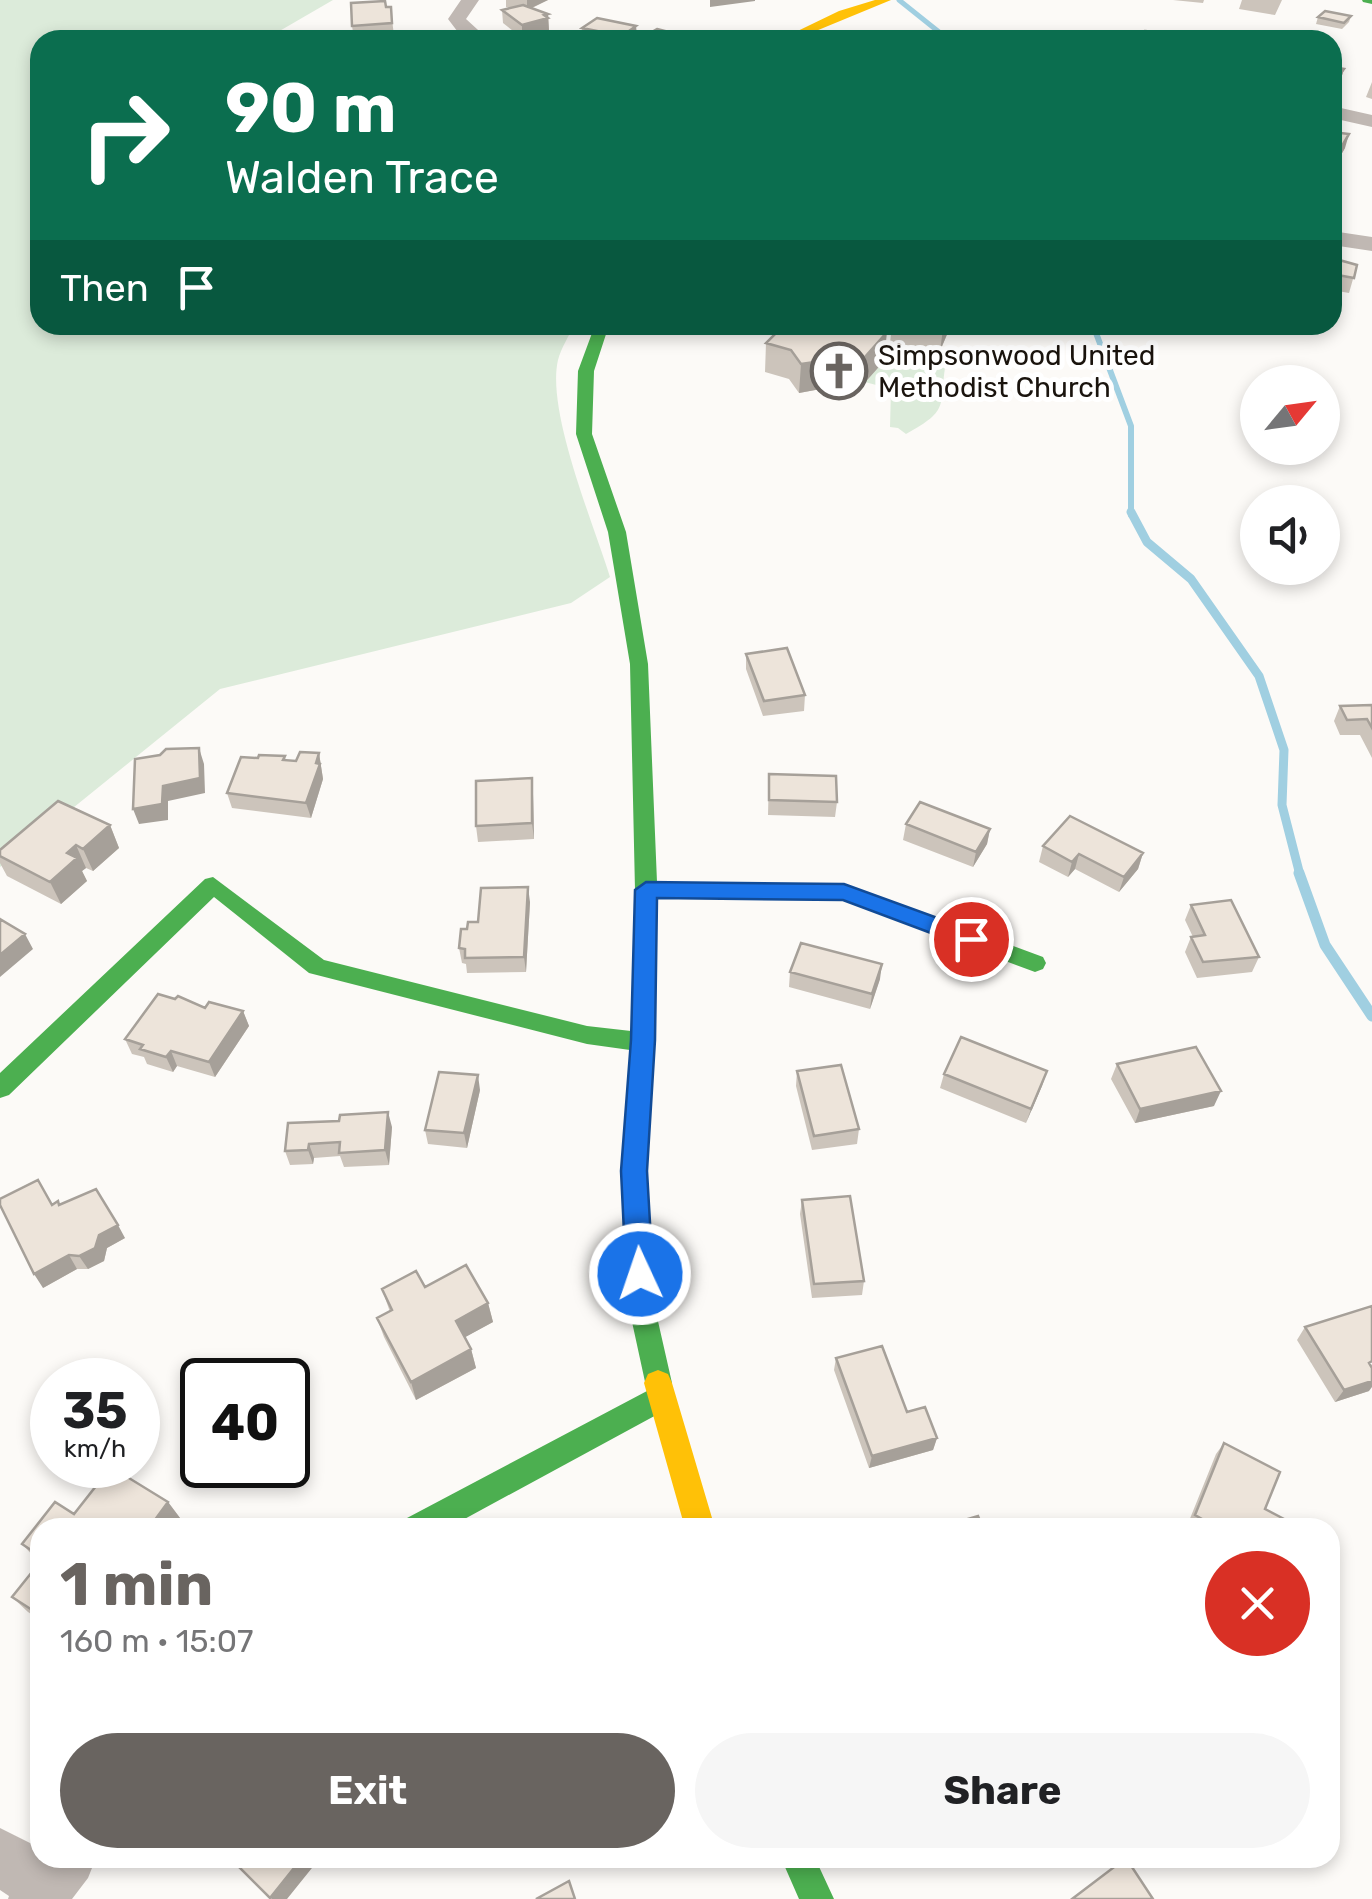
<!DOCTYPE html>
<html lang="en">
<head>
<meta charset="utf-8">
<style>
  :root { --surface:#fff; --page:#f6f6f6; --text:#202124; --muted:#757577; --accent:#696460 }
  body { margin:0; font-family:Rubik,sans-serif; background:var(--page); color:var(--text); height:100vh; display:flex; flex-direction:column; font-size:38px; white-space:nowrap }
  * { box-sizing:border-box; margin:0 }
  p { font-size:32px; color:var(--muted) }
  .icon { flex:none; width:55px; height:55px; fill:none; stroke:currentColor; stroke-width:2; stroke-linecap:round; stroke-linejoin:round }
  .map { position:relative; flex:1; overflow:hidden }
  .drawer { position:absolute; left:30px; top:1518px; width:1310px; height:350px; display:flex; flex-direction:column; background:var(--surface); border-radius:30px; box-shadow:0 5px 15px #0003 }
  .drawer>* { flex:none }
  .top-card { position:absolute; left:30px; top:30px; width:1312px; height:305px; border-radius:30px; box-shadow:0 5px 15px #0003; background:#0b6e4f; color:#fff; overflow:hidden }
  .needle { width:65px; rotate:61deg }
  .fabs { position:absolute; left:1240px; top:365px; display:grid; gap:20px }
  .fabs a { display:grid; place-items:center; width:100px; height:100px; border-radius:50%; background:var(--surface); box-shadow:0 5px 15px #0003; font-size:50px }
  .speed { position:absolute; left:30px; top:1358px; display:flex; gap:20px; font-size:50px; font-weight:700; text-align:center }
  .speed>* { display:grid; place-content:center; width:130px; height:130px; border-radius:50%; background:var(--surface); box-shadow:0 5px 15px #0003; line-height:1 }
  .speed small { font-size:25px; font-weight:400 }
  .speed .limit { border:5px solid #111; border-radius:15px; background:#fff; color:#111 }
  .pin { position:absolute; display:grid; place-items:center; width:85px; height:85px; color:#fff; margin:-42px; border:5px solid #fff; border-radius:50%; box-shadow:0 2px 10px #0007 }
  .me { position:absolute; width:110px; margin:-55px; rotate:357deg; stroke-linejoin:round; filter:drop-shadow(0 0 8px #0008) }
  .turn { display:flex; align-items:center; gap:35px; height:210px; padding:0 30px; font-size:45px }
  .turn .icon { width:130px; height:130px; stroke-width:2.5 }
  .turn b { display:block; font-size:70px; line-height:85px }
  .then { display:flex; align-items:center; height:95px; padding:0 30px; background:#0003; gap:20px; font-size:38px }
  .round { display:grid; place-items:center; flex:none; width:105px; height:105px; border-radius:52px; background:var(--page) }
  .summary { display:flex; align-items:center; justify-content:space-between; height:170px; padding:0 30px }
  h1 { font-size:60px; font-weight:700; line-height:75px; color:var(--accent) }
  .cta { display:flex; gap:20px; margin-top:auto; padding:20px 30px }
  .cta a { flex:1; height:115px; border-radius:60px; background:var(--accent); color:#fff; font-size:40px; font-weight:700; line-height:115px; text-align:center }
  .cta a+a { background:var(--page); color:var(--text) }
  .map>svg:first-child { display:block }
</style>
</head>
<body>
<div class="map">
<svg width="1372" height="1899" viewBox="0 0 1372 1899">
  <rect width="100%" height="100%" fill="#fcfaf7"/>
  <path fill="#dcebda" d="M0 0H333L264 40H40V325H574C569 336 561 348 558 360 546 411 594 525 610 577L571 603 220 689 0 867Z
    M891 350 946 362C938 406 952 409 906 434L898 428 890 427 891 389 865 382Z"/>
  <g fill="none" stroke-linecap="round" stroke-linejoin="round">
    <path stroke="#a0cfe1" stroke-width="5" d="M899 0 949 40"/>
    <path stroke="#a0cfe1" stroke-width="6" d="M1093 325 1131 426V515"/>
    <path stroke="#a0cfe1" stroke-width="9" d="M1131 512 1147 542 1191 579 1259 676 1284 750 1282 805 1300 875"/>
    <path stroke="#a0cfe1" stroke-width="11" d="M1299 873 1325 945 1372 1016"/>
    <path fill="#c0b8b3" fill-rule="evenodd" d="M461 0H479L466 19 489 40H464L448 19Z
      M1332 106 1372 115V127L1332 118Z
      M1332 231 1372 237V251L1332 245Z
      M0 1828 40 1848V1858H96L88 1878 72 1899H8L9 1896 0 1890Z"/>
    <path fill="#4caf50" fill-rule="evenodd" d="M1362 0H1372V4L1363 2Z
      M595 325H609L594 371 592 434 626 532 648 664 657 882 844 884 1043 957 1046 963 1043 969 1035 972 843 900 657 898 655 1040 647 1171 655 1308 672 1383 670 1388 675 1398 671 1407 448 1528H402L407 1518 647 1391 629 1308 621 1171 630 1050 587 1044 309 973 214 897 9 1095 0 1098V1073L205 879 213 877 324 960 587 1026 631 1031 635 890 630 664 608 532 576 434 578 371Z
      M781 1858H815L834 1899H799Z"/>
    <path fill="#ffc107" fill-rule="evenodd" d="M875 0H891L794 40H779L839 11Z
      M658 1370 668 1374 672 1383 715 1528H685L644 1383 648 1374Z"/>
  </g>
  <path fill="#ccc4bb" d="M506 0H548L532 8 548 14 549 31 522 38 503 23 502 10 513 8 506 7Z
    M1173 0H1204L1203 3Z
    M1242 0H1282L1275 15 1239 9Z
    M386 7 392 19 394 36 354 38 352 26Z
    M1351 16 1349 22 1342 29 1316 24 1318 17Z
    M636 26 637 39 635 40H582V28Z
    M1332 67 1344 69 1340 82 1334 90H1332Z
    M1372 82V99L1366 97Z
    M1332 132 1345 148 1338 160 1332 159Z
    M1332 258 1357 265 1349 293 1332 290Z
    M892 325H951L940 351 890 343Z
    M766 343 884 361 853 396 826 388 799 393 789 379 765 372Z
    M746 654 805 695 804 711 763 716 746 669Z
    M1372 705V758L1360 735H1340L1334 721 1340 706Z
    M319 753 323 779 311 818 232 808 227 793 258 758 285 756 286 761H296Z
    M769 774 837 802 835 817 768 815Z
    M533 794 534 839 478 842 476 826Z
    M906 824 990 829 987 844 973 867 903 840Z
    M110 825 119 848 93 871 86 868 82 871 87 881 61 904 7 876 0 863V850Z
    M1043 846 1143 853 1138 869 1119 892 1075 869 1068 877 1039 862Z
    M530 902 526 972 467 973 466 964 462 963 459 948 467 929 478 922Z
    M1191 905 1259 957 1252 972 1197 978 1185 952 1191 937H1193L1185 920Z
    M790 972 880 979 870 1009 789 987Z
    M205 1008 243 1011 249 1026 215 1077 177 1066 173 1072 147 1064 144 1057 132 1054 125 1039Z
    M1117 1064 1214 1106 1135 1123 1111 1079Z
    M797 1071 859 1129 857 1144 812 1150 796 1086Z
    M1047 1071 1026 1123 940 1088 944 1074Z
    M480 1090 467 1148 428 1144 425 1130Z
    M288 1123 392 1127 389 1165 344 1167 340 1156 314 1158 313 1164 290 1165 285 1151Z
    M802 1200 864 1281 862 1295 812 1298 800 1214Z
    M53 1204H60L125 1238 107 1248 104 1261 88 1269H77L43 1288Z
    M425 1287 488 1303 493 1322 465 1337 471 1349 476 1368 416 1400 384 1337 377 1318 390 1312 382 1289Z
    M1305 1327 1369 1391 1335 1402 1297 1340Z
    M836 1358 907 1412 937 1438 933 1450 869 1468 834 1370Z
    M1224 1443 1265 1509 1283 1528H1190L1187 1526 1216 1454Z
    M111 1467 168 1502 180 1518 173 1528H40V1562L37 1560 22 1544 55 1502 74 1514Z
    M40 1562V1620L28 1612 12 1597Z"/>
  <path fill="#a6a099" d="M527 0H548L527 10Z
    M710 0H755V1L710 7Z
    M548 14 549 31 522 38V25Z
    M636 26 637 39 622 40V36Z
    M1344 69 1340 82 1334 90 1338 77Z
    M1349 134 1345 148 1338 160 1342 146Z
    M945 325H951L940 351 943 329Z
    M887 332 884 361 853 396 856 367Z
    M828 360 826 388 799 393 801 364Z
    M199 748 204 764 205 793 168 801V820L139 824 133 809 163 786Z
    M319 753 323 779 311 818 306 803Z
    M532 778 533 794 534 839 532 823Z
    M110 825 119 848 93 871 83 849Z
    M990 829 987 844 973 867 976 852Z
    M76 845 86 868 82 871 87 881 61 904 50 882 67 853Z
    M1143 853 1138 869 1119 892 1124 877Z
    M1079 854 1075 869 1068 877 1072 862Z
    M528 887 530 902 526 972 524 957Z
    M25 934 33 949 0 977V955Z
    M882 964 880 979 870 1009 872 994Z
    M243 1011 249 1026 215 1077 209 1062Z
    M171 1051 177 1066 173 1072 166 1057Z
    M1047 1071 1042 1086 1026 1123 1031 1109Z
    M478 1075 480 1090 467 1148 464 1133Z
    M1221 1091 1214 1106 1135 1123 1140 1109Z
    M388 1112 392 1127 389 1165 385 1150Z
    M309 1144 314 1158 313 1164 308 1150Z
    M118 1225 125 1238 107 1248 104 1261 88 1269 79 1256 99 1235Z
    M69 1255 77 1269 43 1288 34 1274Z
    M488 1303 493 1322 460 1340 456 1321Z
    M471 1349 476 1368 416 1400 411 1382Z
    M1372 1381V1387L1369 1391 1335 1402 1344 1390Z
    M937 1438 933 1450 869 1468 872 1456Z
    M168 1502 180 1518 173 1528H149Z
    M302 1858H320L287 1899H272L270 1898Z"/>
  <path fill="#ede4da" stroke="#a6a099" stroke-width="2.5" d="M385 1 386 7H391L392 23 352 26 351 3Z
    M523 5 548 14 544 15 548 18 522 25 502 10Z
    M1325 11 1351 16 1344 23 1318 17Z
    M597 18 636 26 622 36 582 28Z
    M657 29 696 39 654 40 643 37Z
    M1145 31 1188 35V40L1143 38Z
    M421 32 435 40 396 39Z
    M1332 67 1344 69 1338 77 1332 76Z
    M1332 132 1349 134 1342 146 1332 144Z
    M1332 258 1357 265 1354 278 1332 274Z
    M784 325H860L887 332 856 367 828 360 801 364 791 350 766 343Z
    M918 325H945L943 329Z
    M787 648 805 695 764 701 746 654Z
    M1372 705V728L1367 719 1347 720 1340 706Z
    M199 748 200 778 163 786 162 804 133 809 135 759 160 755 166 749Z
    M300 752 319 753 316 763 320 764 306 803 227 793 241 757 258 758 259 755 285 756 283 760 296 761Z
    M769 774 836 776 837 802 769 800Z
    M532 778V823L476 826V781Z
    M58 801 110 825 83 849 76 845 67 853 77 858 50 882 0 856V850Z
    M920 802 990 829 976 852 906 824Z
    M1070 816 1143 853 1124 877 1079 854 1072 862 1043 846Z
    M528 887 524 957 465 958V949L459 948 461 929H467L468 922H478L481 888Z
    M1231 900 1259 957 1203 962 1191 937 1205 935 1191 905Z
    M0 919 25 934 0 955Z
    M801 943 882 964 872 994 790 972Z
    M158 994 175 999 178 996 205 1008 209 1002 243 1011 209 1062 171 1051 166 1057 140 1049 143 1045 125 1039Z
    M961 1037 1047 1071 1031 1109 944 1074Z
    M1196 1047 1221 1091 1140 1109 1117 1064Z
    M841 1065 859 1129 814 1136 797 1071Z
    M439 1072 478 1075 464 1133 425 1130Z
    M388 1112 385 1150 339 1153 340 1142 309 1144 308 1150 285 1151 288 1123 339 1121 340 1115Z
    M38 1180 52 1205 58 1201 59 1205 96 1189 118 1225 99 1235 95 1248 79 1256 69 1255 34 1274 0 1205V1199Z
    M850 1196 864 1281 814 1284 802 1200Z
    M466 1265 488 1303 456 1321 471 1349 411 1382 377 1318 392 1310 382 1289 416 1271 425 1287Z
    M1372 1306V1361L1369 1363 1372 1368V1381L1344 1390 1305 1327Z
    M882 1346 907 1412 925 1407 937 1438 872 1456 836 1358Z
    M1224 1443 1280 1472 1265 1509 1286 1520 1283 1528H1218L1195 1515Z
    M111 1467 168 1502 149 1528H40V1556L22 1544 55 1502 74 1514Z
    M978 1516 983 1528H937Z
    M40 1562V1615L12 1597Z
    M230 1858H302L270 1898Z
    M1126 1858 1153 1899H1072Z
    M569 1881 575 1899H536Z"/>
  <path fill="#1a73e8" stroke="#114b97" stroke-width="2.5" d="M646 882 844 884 979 933 983 939 971 948 843 900 657 898 655 1040 647 1171 653 1274 649 1283 640 1286 630 1283 626 1274 621 1171 631 1040 635 890Z"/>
  <defs>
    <g id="church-ring" transform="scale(2.875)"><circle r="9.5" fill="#fff" stroke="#696460" stroke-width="1.5"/><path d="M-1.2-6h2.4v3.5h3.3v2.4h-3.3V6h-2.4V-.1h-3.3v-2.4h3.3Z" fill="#696460"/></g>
  </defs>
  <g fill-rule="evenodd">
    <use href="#church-ring" x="839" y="371"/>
  </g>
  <g text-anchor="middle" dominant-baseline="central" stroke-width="10" stroke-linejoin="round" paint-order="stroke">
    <g font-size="28" fill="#1a140e" stroke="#fff" text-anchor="start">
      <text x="878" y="355">Simpsonwood United<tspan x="878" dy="32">Methodist Church</tspan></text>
    </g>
  </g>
</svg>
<div class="fabs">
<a><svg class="needle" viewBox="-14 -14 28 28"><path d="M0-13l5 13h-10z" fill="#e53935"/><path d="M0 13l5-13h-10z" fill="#757577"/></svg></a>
<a><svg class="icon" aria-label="sound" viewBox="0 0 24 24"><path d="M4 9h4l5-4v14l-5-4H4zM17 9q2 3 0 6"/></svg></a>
</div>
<div class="speed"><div>35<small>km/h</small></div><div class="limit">40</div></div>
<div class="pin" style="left:971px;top:939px;background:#d93025"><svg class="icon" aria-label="arrive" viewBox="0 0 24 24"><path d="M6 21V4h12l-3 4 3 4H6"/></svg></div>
<svg class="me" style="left:640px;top:1274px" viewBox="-20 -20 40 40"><circle r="17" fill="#1a73e8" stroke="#fff" stroke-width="3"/><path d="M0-11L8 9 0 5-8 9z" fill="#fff"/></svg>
<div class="top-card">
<div class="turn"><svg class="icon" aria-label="right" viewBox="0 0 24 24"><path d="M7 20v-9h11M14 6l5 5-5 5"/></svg><div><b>90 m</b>Walden Trace</div></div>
<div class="then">Then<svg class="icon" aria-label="arrive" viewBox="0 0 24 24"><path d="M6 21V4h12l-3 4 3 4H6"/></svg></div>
</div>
<section class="drawer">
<div class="summary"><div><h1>1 min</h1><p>160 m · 15:07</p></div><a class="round" style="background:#d93025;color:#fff"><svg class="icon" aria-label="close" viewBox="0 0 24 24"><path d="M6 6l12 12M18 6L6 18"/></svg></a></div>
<div class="cta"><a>Exit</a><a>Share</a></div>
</section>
</div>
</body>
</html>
